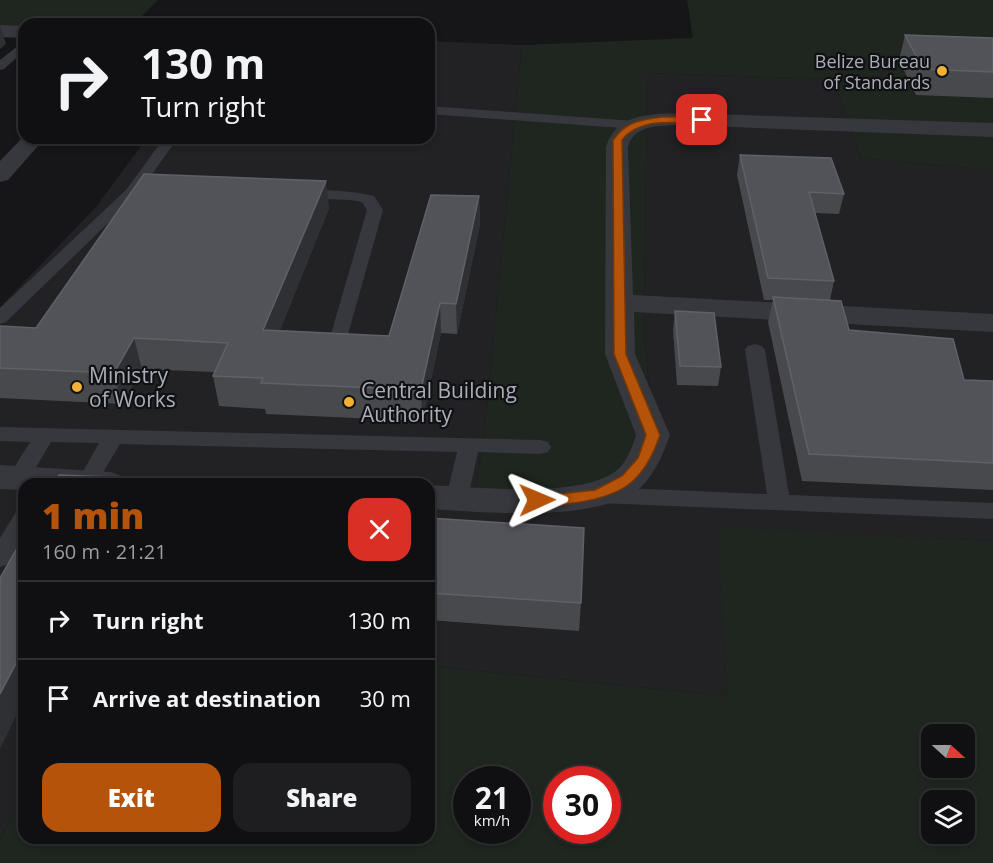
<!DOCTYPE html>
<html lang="en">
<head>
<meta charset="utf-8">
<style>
  :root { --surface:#101012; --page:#1e1e20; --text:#f1f3f6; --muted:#9c9d9f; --line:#303032; --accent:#b45309 }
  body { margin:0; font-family:"Open Sans",sans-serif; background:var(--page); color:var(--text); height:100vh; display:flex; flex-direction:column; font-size:22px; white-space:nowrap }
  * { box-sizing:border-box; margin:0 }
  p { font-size:20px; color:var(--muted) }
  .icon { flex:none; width:33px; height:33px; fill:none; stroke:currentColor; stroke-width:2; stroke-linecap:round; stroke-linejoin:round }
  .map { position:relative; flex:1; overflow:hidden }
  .sheet { position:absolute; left:18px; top:478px; width:417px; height:366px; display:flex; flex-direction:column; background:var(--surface); border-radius:18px; box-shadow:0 3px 9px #0003,0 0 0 2px var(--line) }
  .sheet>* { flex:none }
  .banner { position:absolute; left:18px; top:18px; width:417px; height:126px; border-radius:18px; box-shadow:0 3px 9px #0003,0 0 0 2px var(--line); background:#101012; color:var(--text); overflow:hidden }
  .needle { width:39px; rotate:111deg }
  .controls { position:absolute; left:921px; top:724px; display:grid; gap:12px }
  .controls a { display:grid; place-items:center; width:54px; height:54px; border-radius:12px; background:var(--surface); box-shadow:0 3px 9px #0003,0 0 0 2px var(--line); font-size:30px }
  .speed { position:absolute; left:453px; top:766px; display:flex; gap:12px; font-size:30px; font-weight:700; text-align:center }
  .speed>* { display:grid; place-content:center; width:78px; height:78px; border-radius:50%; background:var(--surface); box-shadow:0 3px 9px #0003,0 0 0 2px var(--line); line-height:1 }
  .speed small { font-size:15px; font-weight:400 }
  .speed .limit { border:9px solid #d22; background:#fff; color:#111 }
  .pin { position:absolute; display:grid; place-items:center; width:51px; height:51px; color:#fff; margin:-26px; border-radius:12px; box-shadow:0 3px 9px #0006 }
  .me { position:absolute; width:66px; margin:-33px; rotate:89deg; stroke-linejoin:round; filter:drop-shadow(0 0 4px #0008) }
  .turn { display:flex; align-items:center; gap:21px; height:126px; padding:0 24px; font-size:27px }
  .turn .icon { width:78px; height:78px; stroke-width:2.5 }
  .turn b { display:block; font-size:42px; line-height:51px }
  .round { display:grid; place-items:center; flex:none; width:63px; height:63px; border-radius:18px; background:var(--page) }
  .summary { display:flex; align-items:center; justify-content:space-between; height:102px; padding:0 24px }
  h1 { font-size:36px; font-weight:800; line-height:45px; color:var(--accent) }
  .cta { display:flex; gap:12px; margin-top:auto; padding:12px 24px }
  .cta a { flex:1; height:69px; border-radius:18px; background:var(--accent); color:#fff; font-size:24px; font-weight:800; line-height:69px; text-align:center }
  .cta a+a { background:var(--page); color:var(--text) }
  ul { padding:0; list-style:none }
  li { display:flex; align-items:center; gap:18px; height:78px; padding:0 24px; border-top:2px solid var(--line) }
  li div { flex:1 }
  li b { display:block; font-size:22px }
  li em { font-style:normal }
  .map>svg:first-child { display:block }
</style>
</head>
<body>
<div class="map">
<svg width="993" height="863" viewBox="0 0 993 863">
  <rect width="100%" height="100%" fill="#161618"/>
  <path fill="#222225" d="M429 41 522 45 485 429 474 498 653 435 644 331 647 73 833 79 861 158 993 170V541L719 528 727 696 429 666V484H24V790L0 842V307L96 207 147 138H429Z"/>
  <path fill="#1e261f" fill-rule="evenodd" d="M0 0H158L134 24H24V27L0 26Z
    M687 0H993V170L861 158 833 79 647 73 644 331 653 435 627 480 474 498 485 429 522 45 693 38Z
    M718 527 993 541V863H0V842L24 790V838H429V666L727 696ZM932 735H964V768H932ZM466 780H518V831H466ZM556 780H608V831H556ZM932 801H964V834H932Z"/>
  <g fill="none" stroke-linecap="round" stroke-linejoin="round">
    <path fill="#37383d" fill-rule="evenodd" d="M24 41V51L4 69 0 70V60Z
      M429 106 635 121 642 125 635 129 429 114Z
      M164 138H178L136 196 6 322 0 324V308L126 190Z
      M300 190C325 190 349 190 374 196L383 210 345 345H331L329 341 367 210 362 202 351 200 295 198 292 195Z
      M755 344 762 346 765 350 789 495 993 503V519L599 503 591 500 588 495 591 490 599 487 767 494 745 350 748 346Z
      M0 427 540 440 548 442 551 447 548 452 540 454 478 452 468 498 465 503 457 506 449 503 446 498 457 452 120 444 96 484H76L99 443 51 442 26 484 18 486 10 484 7 479 30 442 0 441Z
      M24 510V538L8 564 0 567V538L16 512Z"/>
    <path fill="#37383d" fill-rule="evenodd" d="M0 25 24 26V38L0 37Z
      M679 113 993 123V137L679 125C660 126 634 124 628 147L633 295 993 314V332L634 312 635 354 670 435C664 452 655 474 641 487 597 524 484 512 429 509V485C475 487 579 499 616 471 627 462 632 448 636 435L605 354 606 147C615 114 650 114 679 113Z
      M24 136V138H45L8 180 0 182V161Z
      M0 465 110 472 122 476 127 484H24V490L0 489Z"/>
  </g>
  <path fill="#47494d" d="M905 35 993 38V98L916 95 899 60Z
    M740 155 844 194 839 214 815 213 834 281 830 300 849 330 964 380 993 381V490L802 481 768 322 773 300H764L737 175Z
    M479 196 480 224 457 334 441 333 422 421 266 414 265 409 219 406 213 376 214 372 142 369 122 404 0 398V326L36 328 329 208 280 330 389 336Z
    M675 311 721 367 718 386 677 385 673 330Z
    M429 518 581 603 579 631 429 620Z"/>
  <path fill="#2f3033" d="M0 25 6 44 0 49Z
    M326 181 329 208 268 360 263 330Z
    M479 196 480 224 457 334 456 304Z
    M440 303 441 333 422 421 421 390Z
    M134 338 142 369 122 404 114 373Z
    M112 477 115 484H108Z
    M24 648V700L0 749V694Z"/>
  <path fill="#525359" stroke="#5f6168" stroke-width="1.5" d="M905 35 993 38V72L923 69Z
    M740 155 831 158 844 194 809 192 834 281 768 278Z
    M144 174 326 181 263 330 389 336 431 195 479 196 456 304 440 303 421 390 261 383 263 378 213 376 228 343 134 338 114 373 0 368V326L36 328Z
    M773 297 841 301 849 330 953 339 964 380 993 381V463L809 454Z
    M675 311 714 313 721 367 680 366Z
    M59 475 112 477 108 484H54Z
    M429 518 584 528 581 603 429 593Z
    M24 536V648L0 694V578Z"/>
  <path fill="#b45309" stroke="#753606" stroke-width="1.5" d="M661 117H702L707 120 702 123C675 123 640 117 622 140L626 354 660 435C644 482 623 496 574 503 560 505 545 508 532 504L530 500 532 497 595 490 622 476 638 458 646 435 614 354 613 140C627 121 638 121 661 117Z"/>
  <g fill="#f2b134" stroke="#111113" stroke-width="2">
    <circle cx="942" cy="71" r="6"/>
    <circle cx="77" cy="387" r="6"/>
    <circle cx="349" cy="402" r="6"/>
  </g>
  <g text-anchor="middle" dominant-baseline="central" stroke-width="4.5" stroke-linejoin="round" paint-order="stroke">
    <g font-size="18" fill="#a8adb8" stroke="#111113" text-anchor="end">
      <text x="930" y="61">Belize Bureau<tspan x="930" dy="21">of Standards</tspan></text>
    </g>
    <g font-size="21" fill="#a8adb8" stroke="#111113" text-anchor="start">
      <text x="89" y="375">Ministry<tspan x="89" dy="24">of Works</tspan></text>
      <text x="361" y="390">Central Building<tspan x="361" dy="24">Authority</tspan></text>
    </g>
  </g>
</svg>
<div class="controls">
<a><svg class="needle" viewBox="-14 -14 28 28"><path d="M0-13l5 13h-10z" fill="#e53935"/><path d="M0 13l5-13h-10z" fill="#9c9d9f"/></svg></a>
<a><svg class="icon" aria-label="layers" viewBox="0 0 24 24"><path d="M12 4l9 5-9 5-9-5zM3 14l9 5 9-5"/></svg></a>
</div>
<div class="speed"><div>21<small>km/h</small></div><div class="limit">30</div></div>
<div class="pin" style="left:702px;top:120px;background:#d93025"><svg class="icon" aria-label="arrive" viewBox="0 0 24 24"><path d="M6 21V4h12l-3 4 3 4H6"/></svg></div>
<svg class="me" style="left:537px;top:500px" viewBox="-20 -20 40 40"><path d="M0-17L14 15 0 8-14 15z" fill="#b45309" stroke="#fff" stroke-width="4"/></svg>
<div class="banner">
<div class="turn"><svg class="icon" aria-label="right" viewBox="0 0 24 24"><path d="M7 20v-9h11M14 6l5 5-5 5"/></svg><div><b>130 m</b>Turn right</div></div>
</div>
<section class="sheet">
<div class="summary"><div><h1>1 min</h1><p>160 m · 21:21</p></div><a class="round" style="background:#d93025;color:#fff"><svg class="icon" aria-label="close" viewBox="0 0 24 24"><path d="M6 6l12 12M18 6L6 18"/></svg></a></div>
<ul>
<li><svg class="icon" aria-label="right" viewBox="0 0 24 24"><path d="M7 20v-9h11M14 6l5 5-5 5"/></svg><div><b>Turn right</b></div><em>130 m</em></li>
<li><svg class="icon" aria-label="arrive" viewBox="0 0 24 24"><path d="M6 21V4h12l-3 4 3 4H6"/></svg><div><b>Arrive at destination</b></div><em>30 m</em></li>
</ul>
<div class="cta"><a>Exit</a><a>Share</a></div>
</section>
</div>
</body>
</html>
